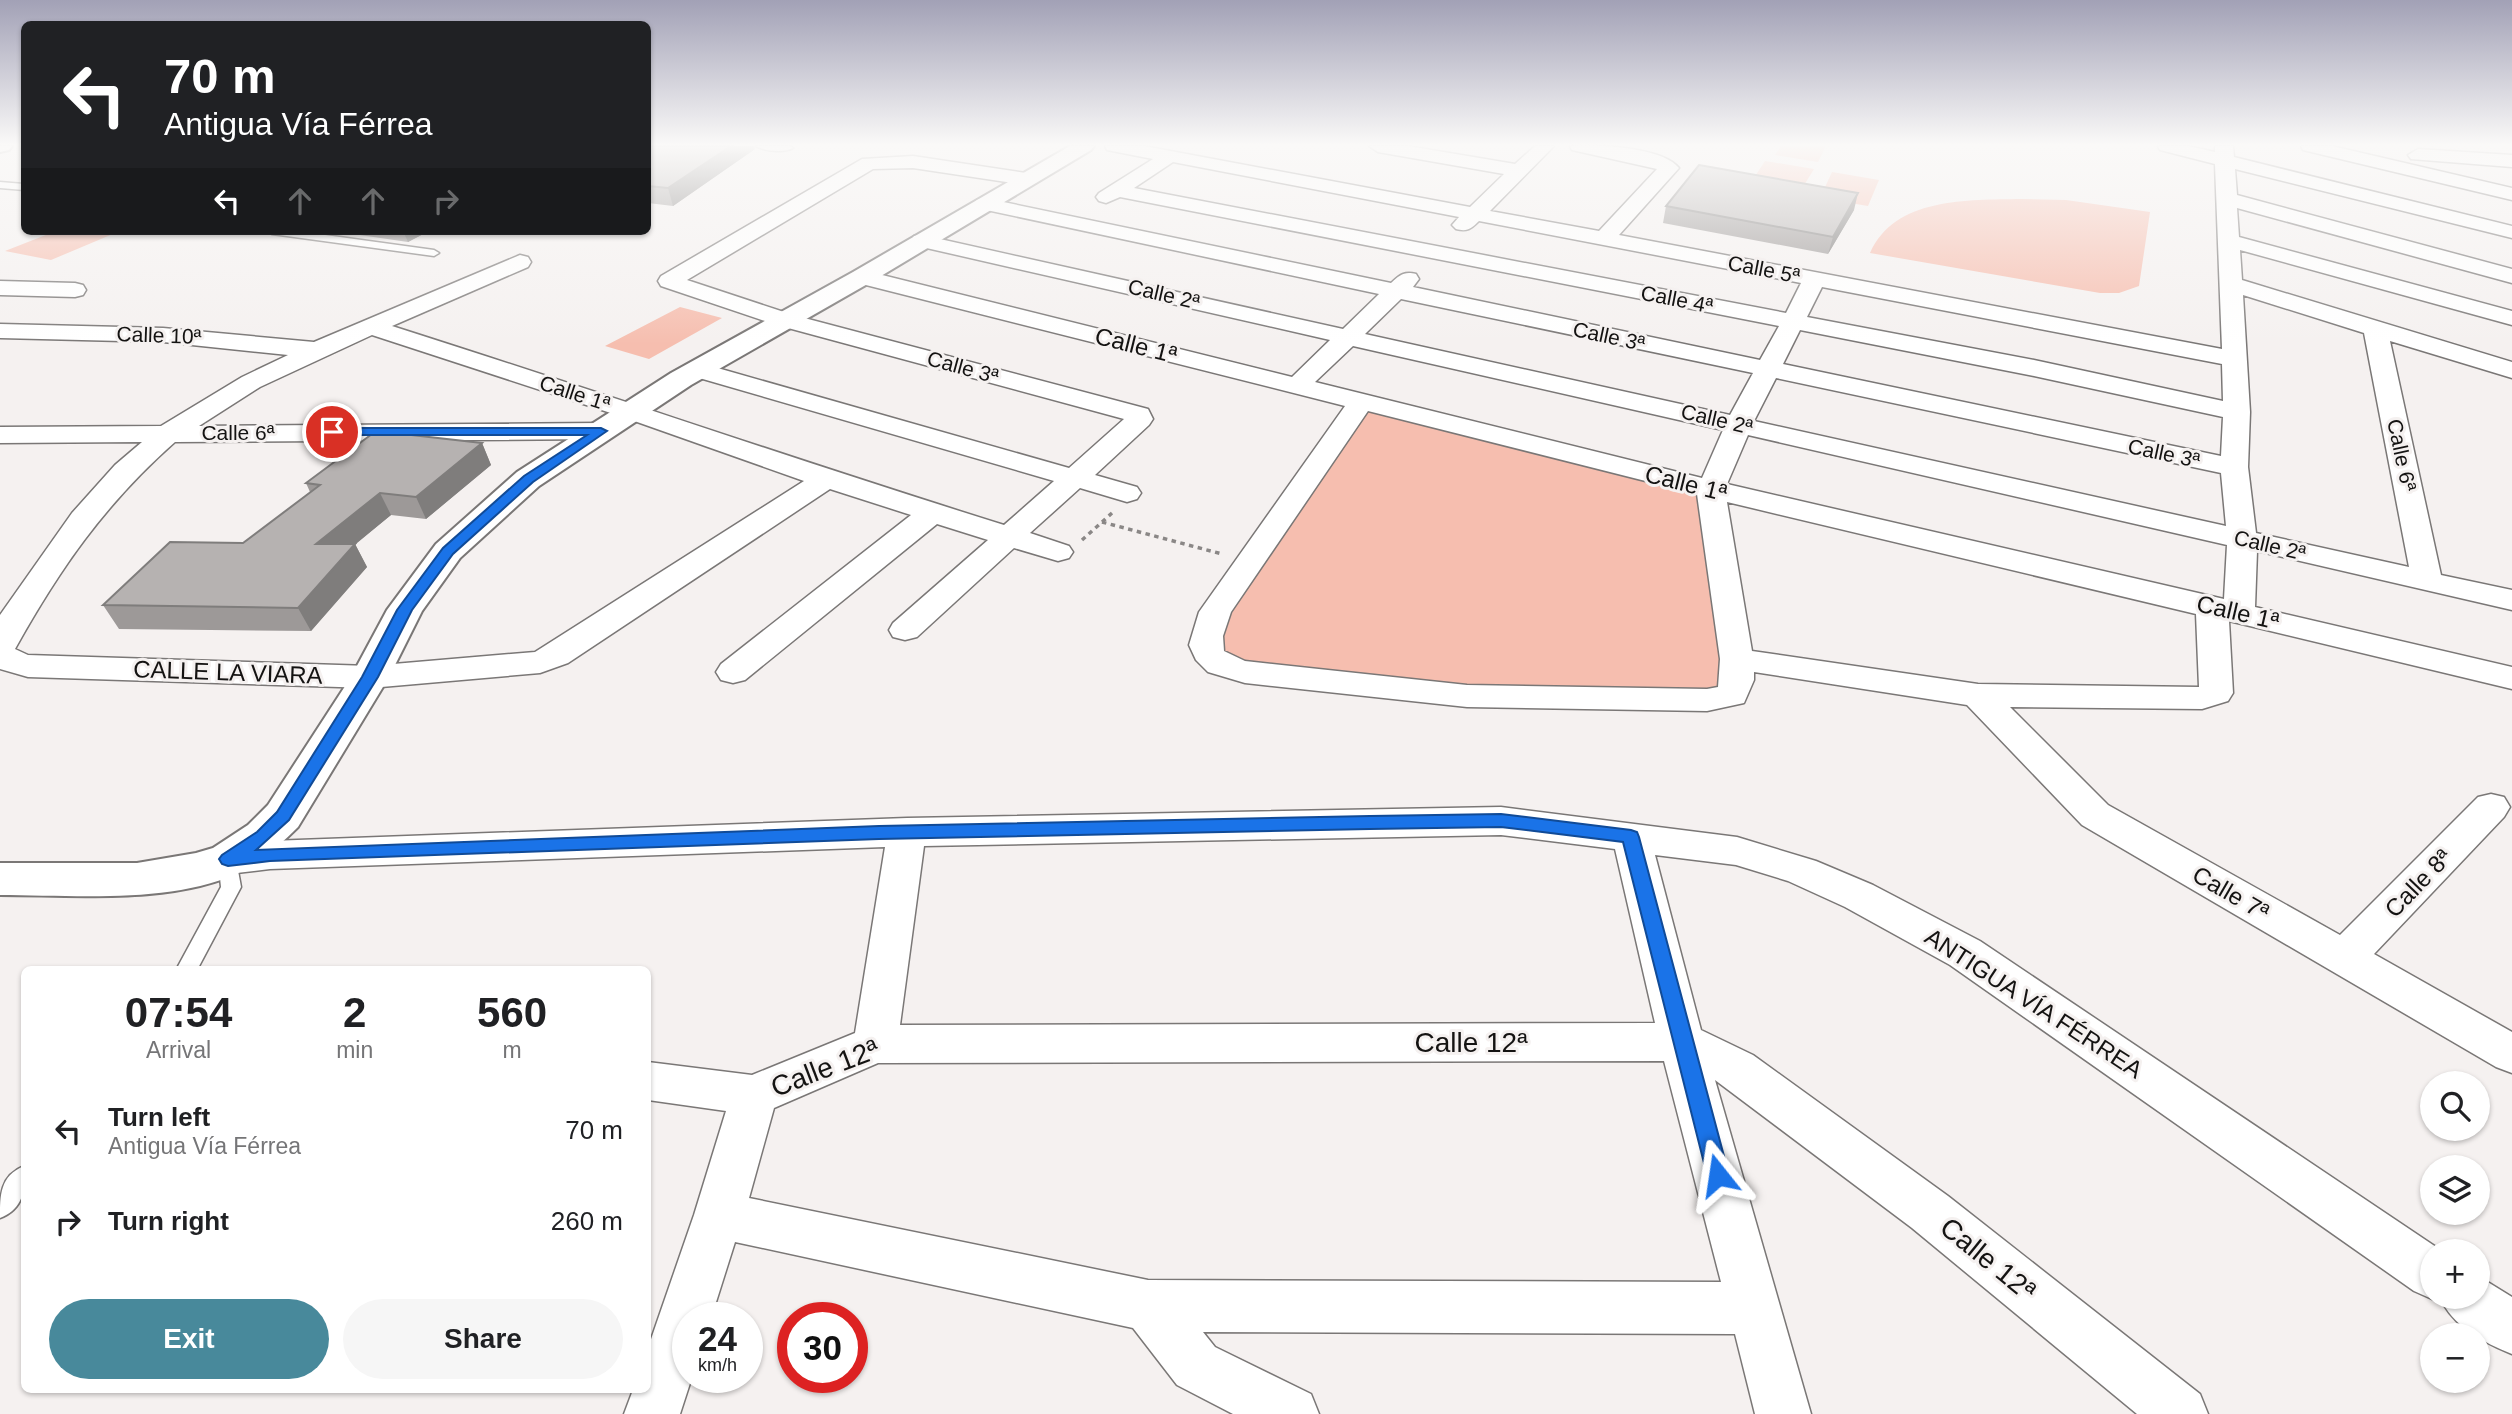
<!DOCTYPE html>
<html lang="en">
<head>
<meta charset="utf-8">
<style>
  :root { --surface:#fff; --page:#f6f6f6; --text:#202124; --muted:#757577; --accent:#48899b }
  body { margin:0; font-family:Arial,sans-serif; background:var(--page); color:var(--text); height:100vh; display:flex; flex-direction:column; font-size:26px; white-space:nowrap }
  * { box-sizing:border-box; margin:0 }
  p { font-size:23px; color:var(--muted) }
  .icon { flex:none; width:38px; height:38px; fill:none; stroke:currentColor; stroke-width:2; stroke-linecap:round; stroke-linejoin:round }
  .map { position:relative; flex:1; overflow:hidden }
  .drawer { position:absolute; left:21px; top:966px; width:630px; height:427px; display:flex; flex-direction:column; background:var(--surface); border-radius:10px; box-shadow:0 2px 5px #0004 }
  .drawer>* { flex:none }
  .hud { position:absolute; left:21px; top:21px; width:630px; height:214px; border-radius:10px; box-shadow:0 2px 5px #0004; background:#202124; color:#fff; overflow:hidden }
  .tools { position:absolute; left:2420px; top:1071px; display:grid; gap:14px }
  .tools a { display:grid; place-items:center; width:70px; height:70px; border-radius:50%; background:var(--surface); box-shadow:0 2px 5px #0004; font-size:35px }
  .speed { position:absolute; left:672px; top:1302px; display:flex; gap:14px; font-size:35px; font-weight:700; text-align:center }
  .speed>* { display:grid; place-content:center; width:91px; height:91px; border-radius:50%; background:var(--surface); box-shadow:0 2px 5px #0004; line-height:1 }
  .speed small { font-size:18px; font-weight:400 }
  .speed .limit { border:10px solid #d22; background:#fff; color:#111 }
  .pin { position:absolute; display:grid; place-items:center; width:60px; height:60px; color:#fff; margin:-30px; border:4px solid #fff; border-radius:50%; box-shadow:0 2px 7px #0007 }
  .me { position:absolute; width:77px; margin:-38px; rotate:345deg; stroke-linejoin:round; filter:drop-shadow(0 0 5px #0008) }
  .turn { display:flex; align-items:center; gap:24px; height:147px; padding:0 28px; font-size:32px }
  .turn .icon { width:91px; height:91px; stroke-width:2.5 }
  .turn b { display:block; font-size:49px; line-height:60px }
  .lanes { display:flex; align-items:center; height:66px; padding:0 28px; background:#0003; justify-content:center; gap:35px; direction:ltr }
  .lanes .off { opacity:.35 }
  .eta { display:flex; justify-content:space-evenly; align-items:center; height:119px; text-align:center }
  .eta b { font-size:42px; font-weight:800; line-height:49px }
  .cta { display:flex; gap:14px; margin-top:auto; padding:14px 28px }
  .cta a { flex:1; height:80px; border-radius:42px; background:var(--accent); color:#fff; font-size:28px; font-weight:800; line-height:80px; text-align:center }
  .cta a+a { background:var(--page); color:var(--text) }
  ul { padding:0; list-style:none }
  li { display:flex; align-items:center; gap:21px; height:91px; padding:0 28px }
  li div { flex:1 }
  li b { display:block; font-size:26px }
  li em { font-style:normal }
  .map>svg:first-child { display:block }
</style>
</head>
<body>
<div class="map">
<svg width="2512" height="1414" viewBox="0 0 2512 1414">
  <rect width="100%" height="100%" fill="#f5f1f0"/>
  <path fill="#f6beaf" d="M1781 146H1826L1818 162 1775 155Z
    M1765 161 1814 169 1798 195 1748 187Z
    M1832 172 1879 180 1868 206 1820 198Z
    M2021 199 2066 200 2150 212 2139 286 2119 293H2100L1870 253C1895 197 1968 200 2021 199Z
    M56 231H120L51 260 5 251Z
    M680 307 722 318 649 359 605 346Z
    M1361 402 1711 489 1737 680 1707 700 1245 672 1205 632Z"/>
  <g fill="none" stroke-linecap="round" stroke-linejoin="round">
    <g stroke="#7a7776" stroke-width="3">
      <path id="lane" d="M756 146H790L793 148C785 153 763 151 756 146Z
        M0 182 24 184V190L0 188Z
        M267 231H296L434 250 439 253 434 256 272 234Z
        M228 852 235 854 241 887 197 970H176L221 887 218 859 221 854Z
        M24 1166C26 1188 24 1209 0 1218 0 1195 0 1176 24 1166Z"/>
    </g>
    <g stroke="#7a7776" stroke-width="3">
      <path id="street" d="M1105 146H1144L1470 207 1504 174 1378 152 1369 146H1408L1515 164 1535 146H1554L1490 211 1599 231 1657 169 1572 150 1570 146C1595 144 1663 147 1679 168L1619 235 2222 349 2215 164 2160 150 2158 146H2188L2215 152V146H2233L2234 157 2512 226V238L2235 169 2237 195 2512 269V283L2237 208 2239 237 2512 311V325L2240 250 2242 280 2512 362V378L2390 341 2441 575 2512 590V610L2257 551 2255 607 2512 667V689L2229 621 2233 693 2228 701 2202 709 2010 707 2108 805 2340 935 2478 797 2491 794 2504 797 2510 807 2504 817 2374 954 2512 1032V1073L2496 1067 2082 825 1967 705 1754 672V680L1744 703 1707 711 1467 707 1245 683 1208 672 1196 660 1189 645 1199 612 1345 406 854 282 851 277 854 272 862 270 1292 377 1330 340 922 247 914 246 911 241 914 236 922 235 1343 329 1379 294 977 208 974 204 977 200 984 198 1391 283C1400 275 1404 271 1416 274L1419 279 1413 287 1760 360 1779 326 1120 197 1106 203 1099 201 1096 197 1099 193 1153 159 1107 150ZM1173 162 1459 217 1452 225 1456 229C1467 232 1471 229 1479 221L1801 283 1786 313 1134 188ZM1822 287 2222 364 2223 401 2034 360 1807 317ZM2243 295 2364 333 2409 567 2256 533 2248 467 2250 412ZM1401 299 1753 373 1730 415 1365 334ZM1800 330 2034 376 2223 417 2221 456 1783 364ZM1353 346 1723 430 1702 478 1315 382ZM1776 378 2221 473 2226 526 1754 421ZM1368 411 1697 494 1720 659 1718 687 1707 689 1467 685 1245 661 1224 651 1223 636 1231 612ZM1748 435 2227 545 2224 599 1727 484ZM1727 502 2196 614 2199 687 1978 684 1752 651Z
        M2301 146H2332L2512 188V200L2303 150Z
        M2418 149 2512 155V167L2411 159 2408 155Z
        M913 156 1026 173 1033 175 1036 179 1033 183 1026 185 913 168 873 169 687 280 793 315 1148 409 1153 419 1149 425 1095 475 1137 487 1141 493 1137 499 1127 502 1080 488 1030 533 1069 546 1073 552 1069 558 1058 561 1014 548 917 637 905 640 893 637 889 630 893 623 988 540 937 524 745 680 733 683 721 680 716 672 721 664 911 515 830 489 568 663 540 673 370 688 28 677 0 669V615L72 513 115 465 142 442 0 443V427L161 426 242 377 288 355 163 342 0 338V324L163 328 314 342 520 255 528 257 531 262 528 267 392 326C597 391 799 461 1004 525L1054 481 689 375 685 370 689 365 698 362 707 365 1069 468 1124 419 777 325 661 286 658 281 661 276 862 159ZM372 335 623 417 804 481 535 652 370 666 28 655 15 649C60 568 105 504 175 442L601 439 611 437 615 431 611 425 601 423 199 426 260 387Z
        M0 281 75 283 83 285 86 290 83 295 75 297 0 295Z
        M1501 807 1737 837 1816 861 1873 885 1980 941 2442 1251H2432V1297H2437L2432 1299 2414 1291 1950 965 1845 907 1788 881 1736 865 1655 855 1701 1030 1753 1055 1948 1196 2200 1394 2208 1414H2137L1912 1228 1715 1080 1811 1414H1755L1735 1334 1203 1332 1215 1347 1311 1394 1319 1414H1233L1177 1385 1133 1328 735 1242 711 1318H688V1377H692L680 1414H624L633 1390H648V1348L694 1215 726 1111 648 1100V1062L752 1075 855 1033 885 847 270 869 228 874 214 869 208 859 214 849 228 844 270 841 907 818ZM1501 835 1615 849 1655 1023 900 1025 924 846ZM1664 1061 1721 1282 1148 1280 749 1198 774 1108 878 1063Z
        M2478 1276 2512 1297V1354C2484 1343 2451 1325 2440 1297H2478Z"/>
    </g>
    <g stroke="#7a7776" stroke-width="4">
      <path id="secondary" d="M0 146H12L9 150 0 152Z
        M1070 146H1094L1091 150 871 282 691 385 539 486 460 558 422 611 389 677 298 827C282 843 264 859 244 870 177 905 74 895 0 895V863H137L196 853 213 848 248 825 268 805 351 677 387 610 436 544 517 472 671 373 853 272Z"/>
    </g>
    <path stroke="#8a8786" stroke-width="3.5" stroke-dasharray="4.5 4.5" stroke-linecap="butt" d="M1102 522 1222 554
      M1082 540 1112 513"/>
    <use href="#lane" fill="#fff" fill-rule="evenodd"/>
    <use href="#street" fill="#fff" fill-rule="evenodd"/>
    <use href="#secondary" fill="#fff" fill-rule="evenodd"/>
  </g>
  <path fill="#9d9998" d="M648 146 755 149 673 206 648 203Z
    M1666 206 1854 210 1828 254 1663 223Z
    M332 231H429L408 242Z
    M482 443 491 465 426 519 391 515 355 544 367 567 311 631 119 629 103 605 243 543 310 492 306 483Z"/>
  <path fill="#7f7d7c" d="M731 146H754L755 149 673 206 668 188Z
    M1858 193 1854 210 1828 254 1833 237Z
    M403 231H429L408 242Z
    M482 443 491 465 426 519 416 497Z
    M380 493 391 515 328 567 316 544Z
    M355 544 367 567 311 631 298 608Z"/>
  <path fill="#b6b2b1" stroke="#7f7d7c" stroke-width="2" d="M648 146H731L668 188 648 186Z
    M1699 165 1858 193 1833 237 1666 206Z
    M376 431 482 443 416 497 380 493 316 544H355L298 608 103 605 170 542 243 543 320 485 306 483Z"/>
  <linearGradient id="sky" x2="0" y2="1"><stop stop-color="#a2a1b6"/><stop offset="0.42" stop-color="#faf9f8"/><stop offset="1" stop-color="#faf9f8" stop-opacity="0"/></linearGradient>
  <rect width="2512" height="344" fill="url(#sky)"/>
  <path fill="#1a73e8" stroke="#114b97" stroke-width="2" d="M332 428H601L607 431 533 482 453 554 412 610 378 677 289 820 256 850 879 826 1370 816 1501 814 1631 830 1637 832 1639 837 1729 1175 1726 1182 1718 1185 1710 1182 1707 1175 1623 842 1501 827 1370 829 879 839 270 861 228 866 222 864 219 859 222 855 257 832 277 812 362 677 397 610 443 548 524 476 587 435H327L326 432Z"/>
  <g text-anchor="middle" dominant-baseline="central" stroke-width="6" stroke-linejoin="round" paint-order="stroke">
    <g font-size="21" fill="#141312" stroke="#f5f1f0">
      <text transform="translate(1764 269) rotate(11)">Calle 5ª</text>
      <text transform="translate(1164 294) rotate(13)">Calle 2ª</text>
      <text transform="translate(1677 299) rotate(11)">Calle 4ª</text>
      <text transform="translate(159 335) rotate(2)">Calle 10ª</text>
      <text transform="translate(1609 336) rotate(12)">Calle 3ª</text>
      <text transform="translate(963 367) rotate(15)">Calle 3ª</text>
      <text transform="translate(575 393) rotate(18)">Calle 1ª</text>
      <text transform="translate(1717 419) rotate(13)">Calle 2ª</text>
      <text x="238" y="432">Calle 6ª</text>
      <text transform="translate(2164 453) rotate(12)">Calle 3ª</text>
      <text transform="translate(2402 455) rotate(78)">Calle 6ª</text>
      <text transform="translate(2270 545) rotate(13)">Calle 2ª</text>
    </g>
    <g font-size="24" fill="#141312" stroke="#f5f1f0">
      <text transform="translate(1136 345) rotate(14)">Calle 1ª</text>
      <text transform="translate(1686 483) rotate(14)">Calle 1ª</text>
      <text transform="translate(2238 612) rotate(13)">Calle 1ª</text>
      <text transform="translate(228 672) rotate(2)">CALLE LA VIARA</text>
      <text transform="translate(2418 883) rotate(-46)">Calle 8ª</text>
      <text transform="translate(2231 893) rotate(30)">Calle 7ª</text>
      <text transform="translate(2034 1003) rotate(33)">ANTIGUA VÍA FÉRREA</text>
    </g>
    <g font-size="28" fill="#141312" stroke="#f5f1f0">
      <text x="1471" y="1042">Calle 12ª</text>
      <text transform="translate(825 1068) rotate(-21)">Calle 12ª</text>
      <text transform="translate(1988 1259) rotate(39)">Calle 12ª</text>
    </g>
  </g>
</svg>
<div class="tools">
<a><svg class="icon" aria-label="search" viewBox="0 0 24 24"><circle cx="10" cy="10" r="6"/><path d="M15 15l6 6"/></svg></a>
<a><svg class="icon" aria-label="layers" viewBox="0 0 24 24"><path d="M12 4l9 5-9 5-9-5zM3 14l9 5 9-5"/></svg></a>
<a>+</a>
<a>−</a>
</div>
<div class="speed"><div>24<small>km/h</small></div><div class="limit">30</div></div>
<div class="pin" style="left:332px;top:432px;background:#d93025"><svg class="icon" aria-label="arrive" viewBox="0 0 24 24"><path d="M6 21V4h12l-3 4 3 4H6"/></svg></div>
<svg class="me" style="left:1718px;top:1175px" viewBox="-20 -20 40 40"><path d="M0-17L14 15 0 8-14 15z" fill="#1a73e8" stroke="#fff" stroke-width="4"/></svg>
<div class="hud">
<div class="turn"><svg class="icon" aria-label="left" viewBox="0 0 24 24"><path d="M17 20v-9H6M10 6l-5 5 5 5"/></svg><div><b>70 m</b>Antigua Vía Férrea</div></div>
<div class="lanes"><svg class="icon" aria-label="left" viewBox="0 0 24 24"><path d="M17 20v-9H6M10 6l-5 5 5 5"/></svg><svg class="icon off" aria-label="ahead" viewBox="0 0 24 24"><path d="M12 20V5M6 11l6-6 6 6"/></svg><svg class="icon off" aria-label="ahead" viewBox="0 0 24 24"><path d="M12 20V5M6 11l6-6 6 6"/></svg><svg class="icon off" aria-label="right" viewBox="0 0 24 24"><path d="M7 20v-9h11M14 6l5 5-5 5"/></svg></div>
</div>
<section class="drawer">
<div class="eta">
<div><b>07:54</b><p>Arrival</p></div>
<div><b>2</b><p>min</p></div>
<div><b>560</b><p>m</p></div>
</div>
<ul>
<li><svg class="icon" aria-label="left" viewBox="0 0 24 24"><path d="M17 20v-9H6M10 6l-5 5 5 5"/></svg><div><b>Turn left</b><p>Antigua Vía Férrea</p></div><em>70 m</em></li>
<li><svg class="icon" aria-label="right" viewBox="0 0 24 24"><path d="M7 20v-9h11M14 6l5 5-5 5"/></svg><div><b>Turn right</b></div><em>260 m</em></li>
</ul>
<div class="cta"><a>Exit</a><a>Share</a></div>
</section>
</div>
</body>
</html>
